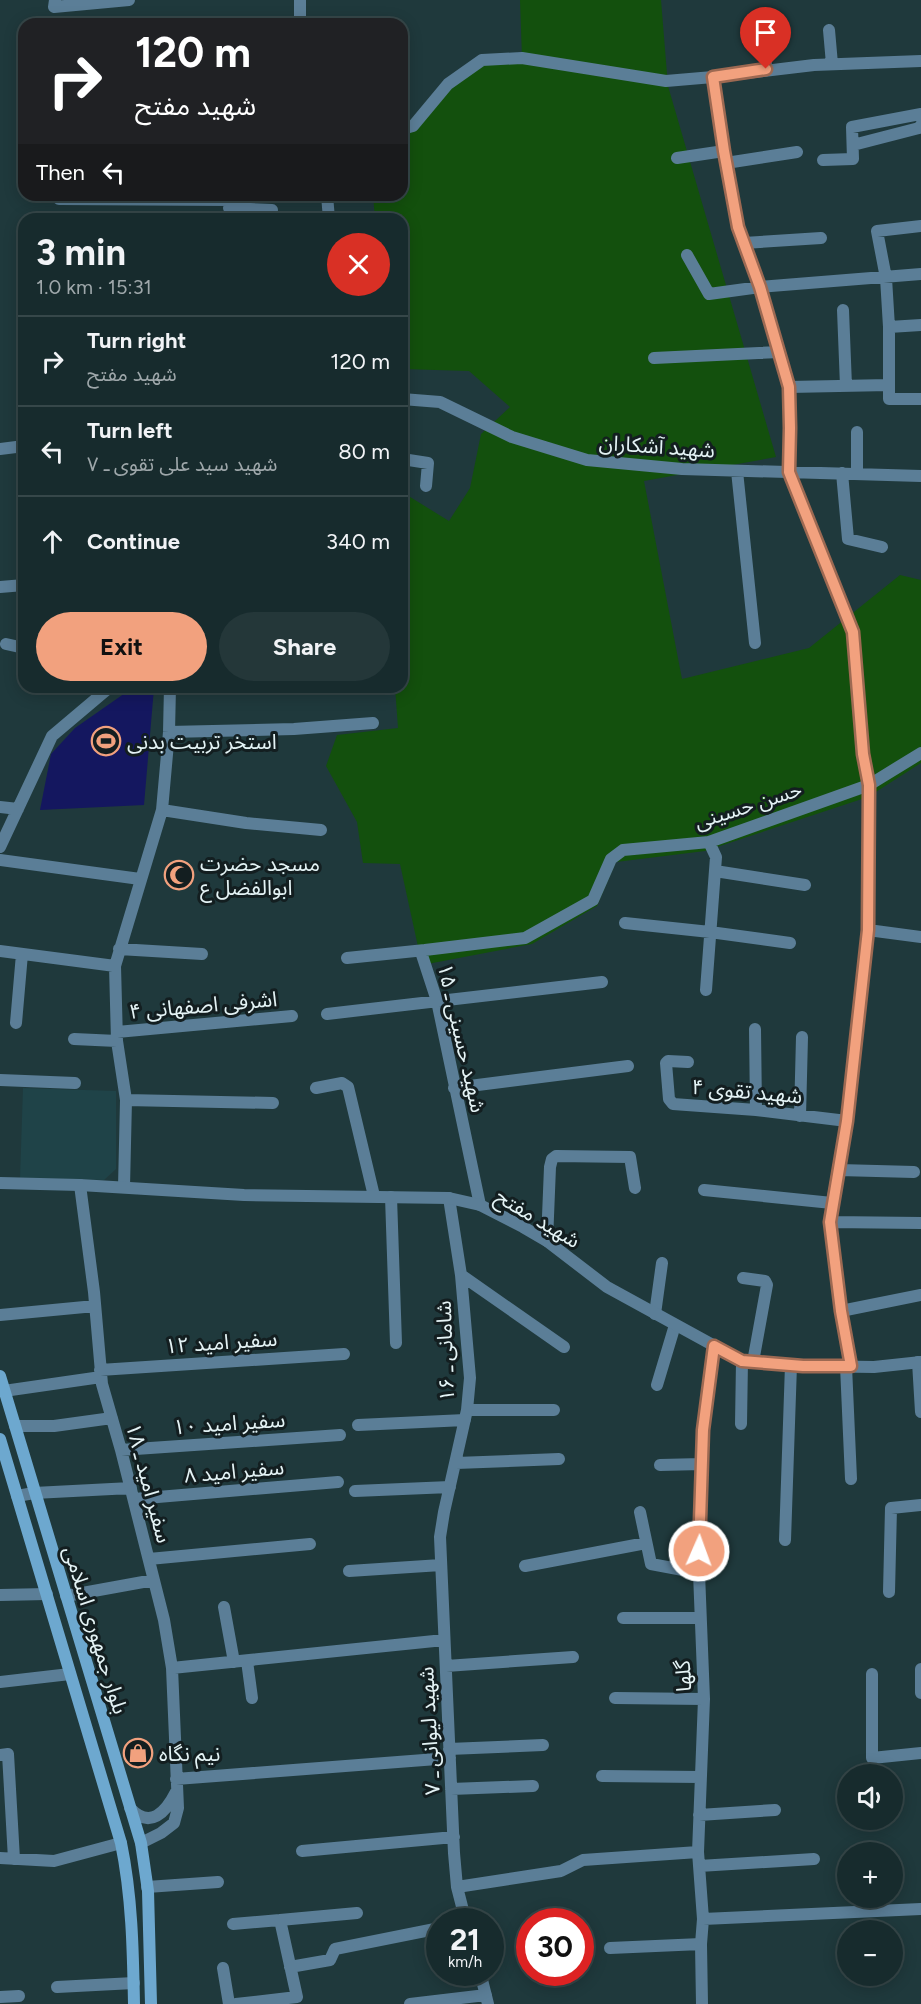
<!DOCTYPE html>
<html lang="en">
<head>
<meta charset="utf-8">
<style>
  :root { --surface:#172b2d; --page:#243739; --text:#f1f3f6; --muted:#9ea7aa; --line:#364749; --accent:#f2a17e }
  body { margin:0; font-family:Figtree,"Noto Sans Arabic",sans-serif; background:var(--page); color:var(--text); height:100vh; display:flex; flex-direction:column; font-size:22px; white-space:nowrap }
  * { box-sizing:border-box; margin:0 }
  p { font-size:20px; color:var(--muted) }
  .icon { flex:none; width:33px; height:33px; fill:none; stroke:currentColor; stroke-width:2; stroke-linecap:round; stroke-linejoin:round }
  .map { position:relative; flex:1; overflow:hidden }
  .panel { position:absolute; left:18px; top:213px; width:390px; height:480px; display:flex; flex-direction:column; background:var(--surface); border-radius:18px; box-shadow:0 3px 15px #0003,0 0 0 2px var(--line) }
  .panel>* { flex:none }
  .top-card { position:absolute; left:18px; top:18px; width:390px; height:183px; border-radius:18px; box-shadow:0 3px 15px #0003,0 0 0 2px var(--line); background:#202124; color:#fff; overflow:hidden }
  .controls { position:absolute; left:837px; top:1764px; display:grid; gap:12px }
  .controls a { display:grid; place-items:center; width:66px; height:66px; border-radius:50%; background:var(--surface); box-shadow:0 3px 15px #0003,0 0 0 2px var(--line); font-size:30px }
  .speed { position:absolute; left:426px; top:1908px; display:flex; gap:12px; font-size:30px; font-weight:700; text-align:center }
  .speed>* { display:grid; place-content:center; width:78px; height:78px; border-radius:50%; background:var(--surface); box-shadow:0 3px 15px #0003,0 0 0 2px var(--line); line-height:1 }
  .speed small { font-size:15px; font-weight:400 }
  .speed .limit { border:9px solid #d22; background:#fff; color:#111 }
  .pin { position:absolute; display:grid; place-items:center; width:51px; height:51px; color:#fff; margin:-62px -26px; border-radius:50% 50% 50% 0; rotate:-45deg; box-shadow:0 0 6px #0007 }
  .pin .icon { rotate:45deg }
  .me { position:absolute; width:66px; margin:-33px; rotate:2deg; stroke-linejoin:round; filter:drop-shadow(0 0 4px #0008) }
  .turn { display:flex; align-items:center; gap:21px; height:126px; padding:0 18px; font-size:27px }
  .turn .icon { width:78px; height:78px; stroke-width:2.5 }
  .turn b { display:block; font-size:42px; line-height:51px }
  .then { display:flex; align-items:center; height:57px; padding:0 18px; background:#0003; gap:12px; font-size:22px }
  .round { display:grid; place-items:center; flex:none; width:63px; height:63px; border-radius:32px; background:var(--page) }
  .overview { display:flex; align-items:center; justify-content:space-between; height:102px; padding:0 18px }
  h1 { font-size:36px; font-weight:700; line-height:45px }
  .button { display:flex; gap:12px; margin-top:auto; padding:12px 18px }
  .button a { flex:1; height:69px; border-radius:36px; background:var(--accent); color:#111; font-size:24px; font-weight:700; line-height:69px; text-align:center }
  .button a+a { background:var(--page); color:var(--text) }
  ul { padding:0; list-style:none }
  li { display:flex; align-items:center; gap:18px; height:90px; padding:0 18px; border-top:2px solid var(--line) }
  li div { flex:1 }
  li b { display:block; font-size:22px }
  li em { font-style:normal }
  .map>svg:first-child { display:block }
</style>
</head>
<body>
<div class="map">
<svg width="921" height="2004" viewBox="0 0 921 2004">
  <rect width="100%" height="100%" fill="#1f393c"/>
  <path fill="#1f4348" d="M23 1088 116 1091V1169L104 1180 20 1178Z"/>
  <path fill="#13500d" d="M520 0H661L668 86 776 457 644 481 682 679 809 648 900 575 921 580V763L868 797 705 851 616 862 597 906 532 944 422 965 400 864 363 863 357 822 326 766 337 735 398 728 395 687H402V492L449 521 470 488 481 434 510 407 469 371 402 369V219H375L373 195H402V129L441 88 482 60 522 58Z"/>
  <path fill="#14175f" d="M154 688 144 805 40 810 51 754 75 728 128 691Z"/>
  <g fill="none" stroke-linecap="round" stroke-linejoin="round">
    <path stroke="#5b7e97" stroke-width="12" d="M55 0 54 7 129 0
      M300 24V0
      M765 24 766 69
      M829 30 832 64
      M713 77 724 151 738 227 760 287 789 387 790 428 789 472 853 632 863 754 869 785 868 930 847 1121 832 1203 830 1222 841 1311 851 1367
      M402 129 413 126 448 84 482 60 522 58 666 81 713 77 814 65 921 61
      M853 145 919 128 921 125
      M677 158 724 151
      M823 160 853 159 852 127 921 114
      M726 163 797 152
      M327 195 329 219
      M59 199 232 200
      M229 208 272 210
      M921 226 877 231 886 278 889 327V399H921
      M744 243 821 238
      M687 255 709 294 760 287 921 274
      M843 310 846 386
      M889 327 921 325
      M654 358 779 352
      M789 387 889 385
      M402 399 440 402 512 437 587 460 682 469 921 476
      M0 449 24 446
      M402 459 428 463 426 486
      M737 471 755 643
      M842 473 848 539 882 547
      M857 474V432
      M0 587 24 585
      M6 644 24 648
      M169 732 294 729 373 723
      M0 807 18 809
      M162 810 246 823 321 830
      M0 847 52 736 110 687
      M0 860 140 879
      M715 871 805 885
      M625 923 710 932 790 943
      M868 930 921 937
      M119 949 202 954
      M0 951 115 966
      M347 958 425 950
      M706 990 716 857 709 842
      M327 1014 602 982
      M16 1023 22 954
      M755 1029 756 1110
      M117 1032 292 1016
      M74 1039 117 1041
      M688 1062 668 1061 666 1063 669 1099 673 1104 756 1110 847 1121
      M0 1080 75 1083
      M316 1088 342 1083 348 1087 374 1196
      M454 1088 628 1066
      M126 1100 273 1103
      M800 1116 802 1037
      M839 1170 914 1172
      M80 1185 94 1292 102 1384 121 1450 164 1620 172 1668 178 1808 174 1823 161 1833 141 1843
      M124 1187 126 1100 117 1041 115 966 162 810 169 732 170 687
      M704 1190 832 1203
      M391 1197 396 1343
      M449 1198 461 1275 470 1378 467 1410 444 1512 440 1537 454 1853 457 1887 466 1922
      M480 1205 437 1001 422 955 425 950 525 938 593 900 611 859 623 850 709 842 869 785 921 753
      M830 1222 921 1223
      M547 1241 550 1167 552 1159 556 1156 630 1157 635 1188
      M461 1275 564 1347
      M743 1278 765 1281 767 1285 753 1362
      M841 1311 921 1295
      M655 1314 662 1263
      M0 1315 95 1306
      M918 1362 921 1412
      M846 1366 851 1479
      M100 1370 344 1354
      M657 1385 675 1325
      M4 1391 101 1377
      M467 1410H554
      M741 1424 742 1361
      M358 1425 465 1420
      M15 1426H54L112 1418
      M121 1450 340 1435
      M456 1463 559 1459
      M660 1465 702 1464
      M355 1491 450 1487
      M17 1496 34 1493 131 1488
      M134 1499 338 1482
      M640 1512 651 1564 699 1573
      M785 1540 791 1365
      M149 1559 310 1544
      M525 1566 646 1543
      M349 1571 441 1565
      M889 1592 891 1508 921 1505
      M0 1595 47 1594
      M66 1596 154 1580
      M224 1607 234 1662
      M623 1618H700
      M247 1661 252 1698
      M446 1666 573 1657
      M172 1668 444 1640
      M921 1669V1693
      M872 1674V1758L921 1753
      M0 1682 70 1674
      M615 1698 704 1699
      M449 1749 543 1745
      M0 1755 8 1754 14 1859
      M602 1776 700 1777
      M176 1779 450 1758
      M451 1789 533 1786
      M130 1808C150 1830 166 1812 176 1792
      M699 1815 775 1810
      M302 1851 454 1837
      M0 1858 54 1861 121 1843
      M699 1866 814 1859
      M147 1887 218 1882
      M457 1887 561 1871 583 1860 698 1852
      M703 1919 921 1909
      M280 1920 357 1913
      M233 1924 280 1920 297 1997 236 2004
      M610 1948 701 1944
      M290 1967 330 1960 335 1949 440 1928
      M223 1968 229 2004
      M480 1972 488 2004
      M57 1987 134 1983
      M0 1997 19 1996
      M410 2004 486 1995
      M702 2004 701 1944 703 1919 698 1852 704 1699 699 1573 703 1430 714 1346"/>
    <path stroke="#5b7e97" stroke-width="12" d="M0 1183 80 1185 244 1195 449 1198 480 1205 523 1227 547 1241 607 1287 742 1361 803 1366 874 1367 921 1362"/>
    <path stroke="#6da8cf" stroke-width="12" d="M0 1376 141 1843 148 1891 151 2004
      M0 1439 121 1843C132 1896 133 1950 134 2004"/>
  </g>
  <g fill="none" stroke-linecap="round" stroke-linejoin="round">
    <g stroke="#9d6952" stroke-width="15">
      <path id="route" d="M699 1551 703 1430 714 1346 742 1361 803 1366H851L841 1311 830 1222 847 1121 868 930 869 785 863 754 853 632 789 472 790 428 789 387 760 287 738 227 724 151 713 77 766 69"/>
    </g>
    <use href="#route" stroke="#f2a17e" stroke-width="10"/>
  </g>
  <defs>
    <g id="stadium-ring" transform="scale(1.5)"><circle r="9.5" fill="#131e20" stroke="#f2a17e" stroke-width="1.5"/><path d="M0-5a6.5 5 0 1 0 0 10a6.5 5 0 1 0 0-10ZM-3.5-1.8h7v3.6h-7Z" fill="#f2a17e"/></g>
    <g id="mosque-ring" transform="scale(1.5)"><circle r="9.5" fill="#131e20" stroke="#f2a17e" stroke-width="1.5"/><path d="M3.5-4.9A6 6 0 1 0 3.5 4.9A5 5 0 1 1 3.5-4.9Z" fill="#f2a17e"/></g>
    <g id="shop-ring" transform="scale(1.5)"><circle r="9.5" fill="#131e20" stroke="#f2a17e" stroke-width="1.5"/><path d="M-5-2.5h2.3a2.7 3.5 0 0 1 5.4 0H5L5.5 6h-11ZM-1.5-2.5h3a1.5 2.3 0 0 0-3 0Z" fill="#f2a17e"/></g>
  </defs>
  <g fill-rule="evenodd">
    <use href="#stadium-ring" x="106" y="741"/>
    <use href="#mosque-ring" x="179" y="875"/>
    <use href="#shop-ring" x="138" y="1753"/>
  </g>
  <g text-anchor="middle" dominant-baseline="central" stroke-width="6" stroke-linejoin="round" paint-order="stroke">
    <g font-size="21" fill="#e4f3f5" stroke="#131e20">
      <text transform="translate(657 446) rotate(4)">شهید آشکاران</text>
      <text transform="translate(748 805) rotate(-18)">حسن حسینی</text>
      <text transform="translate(203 1005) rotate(-5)">اشرفی اصفهانی ۴</text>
      <text transform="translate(462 1038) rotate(77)">شهید حسینی ـ ۱۵</text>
      <text transform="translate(747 1091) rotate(5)">شهید تقوی ۴</text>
      <text transform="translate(538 1218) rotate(31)">شهید مفتح</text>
      <text transform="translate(221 1342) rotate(-4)">سفیر امید ۱۲</text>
      <text transform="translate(445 1351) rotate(-92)">شامانی ـ ۱۶</text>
      <text transform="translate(229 1423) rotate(-4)">سفیر امید ۱۰</text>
      <text transform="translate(234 1471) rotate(-5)">سفیر امید ۸</text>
      <text transform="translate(149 1483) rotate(75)">سفیر امید ـ ۱۸</text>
      <text transform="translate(96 1630) rotate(73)">بلوار جمهوری اسلامی</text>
      <text transform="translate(683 1676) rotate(-93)">گلها</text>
      <text transform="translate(429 1731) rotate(-93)">شهید لیوانی ـ ۷</text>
    </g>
    <g font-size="21" fill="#e4f3f5" stroke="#131e20" text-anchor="start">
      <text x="127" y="741">استخر تربیت بدنی</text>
      <text x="200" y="863">مسجد حضرت<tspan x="200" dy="24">ابوالفضل ع</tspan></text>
      <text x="159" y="1753">نیم نگاه</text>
    </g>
  </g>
</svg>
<div class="controls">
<a><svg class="icon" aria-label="sound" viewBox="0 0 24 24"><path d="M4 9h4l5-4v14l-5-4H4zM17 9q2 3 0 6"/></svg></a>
<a>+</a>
<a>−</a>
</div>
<div class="speed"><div>21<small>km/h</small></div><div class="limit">30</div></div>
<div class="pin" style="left:766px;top:69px;background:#d93025"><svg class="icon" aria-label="arrive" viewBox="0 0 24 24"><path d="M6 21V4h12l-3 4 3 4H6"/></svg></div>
<svg class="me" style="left:699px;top:1551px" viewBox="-20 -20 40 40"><circle r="17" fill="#f2a17e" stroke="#fff" stroke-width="3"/><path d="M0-11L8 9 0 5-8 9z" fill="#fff"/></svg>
<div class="top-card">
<div class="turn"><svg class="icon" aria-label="right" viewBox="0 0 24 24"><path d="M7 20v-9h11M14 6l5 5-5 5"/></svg><div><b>120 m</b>شهید مفتح</div></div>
<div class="then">Then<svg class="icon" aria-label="left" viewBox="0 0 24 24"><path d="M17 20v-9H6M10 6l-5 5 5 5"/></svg></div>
</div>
<section class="panel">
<div class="overview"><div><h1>3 min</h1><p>1.0 km · 15:31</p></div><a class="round" style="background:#d93025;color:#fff"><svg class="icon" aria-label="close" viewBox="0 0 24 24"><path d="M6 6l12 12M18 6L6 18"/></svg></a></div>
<ul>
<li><svg class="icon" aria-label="right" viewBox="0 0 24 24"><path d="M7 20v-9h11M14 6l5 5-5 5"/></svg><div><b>Turn right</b><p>شهید مفتح</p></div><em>120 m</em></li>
<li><svg class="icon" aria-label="left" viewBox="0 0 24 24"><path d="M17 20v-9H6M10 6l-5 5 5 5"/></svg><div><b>Turn left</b><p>شهید سید علی تقوی ـ ۷</p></div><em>80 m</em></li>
<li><svg class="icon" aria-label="ahead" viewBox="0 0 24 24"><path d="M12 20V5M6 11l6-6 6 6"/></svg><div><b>Continue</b></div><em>340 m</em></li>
</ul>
<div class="button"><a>Exit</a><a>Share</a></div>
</section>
</div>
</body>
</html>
